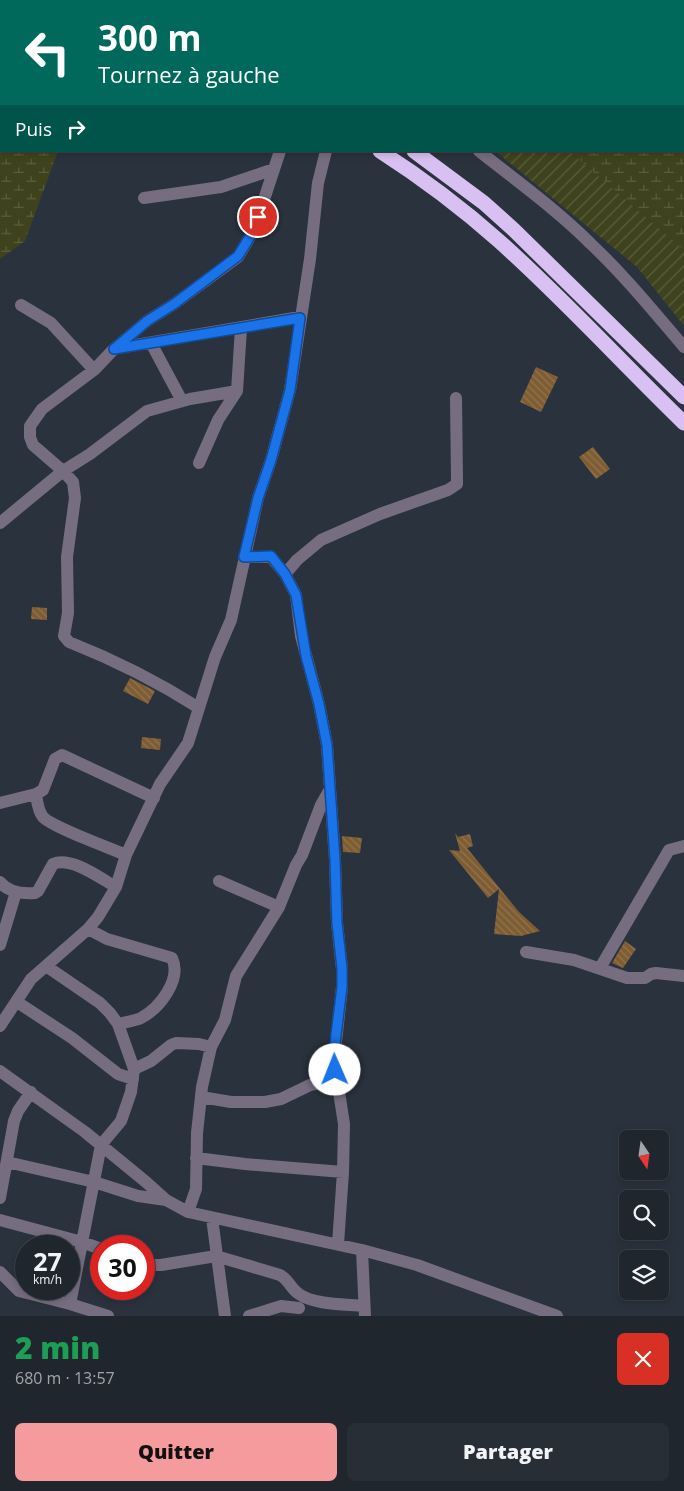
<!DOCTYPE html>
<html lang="fr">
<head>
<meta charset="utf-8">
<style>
  :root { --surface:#20262e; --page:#282e36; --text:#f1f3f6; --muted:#a2a5aa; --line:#3d434a; --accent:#f59b9e }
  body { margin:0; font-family:"Open Sans",sans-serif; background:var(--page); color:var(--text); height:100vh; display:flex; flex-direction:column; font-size:19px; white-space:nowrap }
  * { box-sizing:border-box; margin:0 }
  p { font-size:16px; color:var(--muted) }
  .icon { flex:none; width:28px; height:28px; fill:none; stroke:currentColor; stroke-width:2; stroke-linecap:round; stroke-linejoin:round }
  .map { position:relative; height:1316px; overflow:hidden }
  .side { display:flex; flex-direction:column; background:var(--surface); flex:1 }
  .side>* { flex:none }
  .hud { position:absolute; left:0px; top:0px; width:685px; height:152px; box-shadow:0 2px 8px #0003,0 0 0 1px var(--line); background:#00695c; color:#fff; overflow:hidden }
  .needle { width:32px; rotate:167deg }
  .buttons { position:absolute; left:619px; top:1130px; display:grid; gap:10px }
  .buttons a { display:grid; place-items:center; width:50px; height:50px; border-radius:8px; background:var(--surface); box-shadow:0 2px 8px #0003,0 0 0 1px var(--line); font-size:25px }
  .speed { position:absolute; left:15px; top:1235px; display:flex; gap:10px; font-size:25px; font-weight:700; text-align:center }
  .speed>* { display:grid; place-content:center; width:65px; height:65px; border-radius:50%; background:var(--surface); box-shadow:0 2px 8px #0003,0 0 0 1px var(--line); line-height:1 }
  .speed small { font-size:12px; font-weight:400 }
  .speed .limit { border:8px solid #d22; background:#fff; color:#111 }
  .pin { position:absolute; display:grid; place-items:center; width:42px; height:42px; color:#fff; margin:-21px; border:2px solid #fff; border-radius:50%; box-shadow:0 1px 5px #0007 }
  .me { position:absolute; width:55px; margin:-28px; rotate:359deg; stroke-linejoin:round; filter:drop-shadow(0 0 4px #0008) }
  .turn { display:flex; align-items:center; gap:18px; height:105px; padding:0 15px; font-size:22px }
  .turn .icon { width:65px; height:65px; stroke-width:2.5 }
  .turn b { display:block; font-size:35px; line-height:42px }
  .then { display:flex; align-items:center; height:48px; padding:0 15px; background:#0003; gap:10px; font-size:19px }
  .round { display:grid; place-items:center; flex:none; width:52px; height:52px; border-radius:8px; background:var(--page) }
  .head { display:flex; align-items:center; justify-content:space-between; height:85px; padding:0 15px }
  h1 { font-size:30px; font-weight:800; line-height:38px; color:#1e9e55 }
  .action { display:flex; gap:10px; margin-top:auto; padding:10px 15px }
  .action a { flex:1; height:58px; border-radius:8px; background:var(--accent); color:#111; font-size:20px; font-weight:800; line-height:58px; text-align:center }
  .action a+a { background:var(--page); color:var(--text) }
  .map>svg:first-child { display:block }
</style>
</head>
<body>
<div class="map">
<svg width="684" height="1316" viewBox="0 0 684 1316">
  <defs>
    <pattern id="wetland-marsh" width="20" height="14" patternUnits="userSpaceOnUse" patternTransform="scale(1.25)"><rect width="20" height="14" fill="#3f431d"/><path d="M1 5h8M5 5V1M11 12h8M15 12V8" fill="none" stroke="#5a5e3e"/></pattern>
    <pattern id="garden-furrows" width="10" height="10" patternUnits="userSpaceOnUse" patternTransform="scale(1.25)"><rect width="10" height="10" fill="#3f431d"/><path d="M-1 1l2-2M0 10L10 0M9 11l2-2" fill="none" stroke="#5a5e3e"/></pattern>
    <pattern id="building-back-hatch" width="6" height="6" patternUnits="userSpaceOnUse" patternTransform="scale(1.25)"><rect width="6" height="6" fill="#7f5d33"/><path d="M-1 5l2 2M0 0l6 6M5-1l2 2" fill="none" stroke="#907450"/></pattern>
  </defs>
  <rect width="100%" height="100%" fill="#2a323d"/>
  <path fill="url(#wetland-marsh)" d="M473 0H684V250L569 151H684V1Z
    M0 4 1 151H58L25 241 0 259Z"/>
  <path fill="url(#garden-furrows)" d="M495 151H569L684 250V326L637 267Z"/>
  <path fill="url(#building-back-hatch)" d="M536 367 558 377 541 412 520 402Z
    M593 447 610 469 596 479 579 457Z
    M32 607 47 608V620L31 619Z
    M130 678 155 691 148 704 123 691Z
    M142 737 161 739 160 750 141 748Z
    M455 833 458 837 470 834 473 846 467 848 519 912 540 931 521 936 494 934 499 889 488 898 449 850 460 851Z
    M342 836 362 838 360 853 343 852Z
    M625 941 636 949 623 968 612 963Z"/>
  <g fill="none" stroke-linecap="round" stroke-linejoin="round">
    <path stroke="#776d81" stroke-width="12" d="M361 0V1
      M479 151C517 181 557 210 591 244 625 276 654 312 684 347
      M144 198 221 187 274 169
      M21 305 51 323 94 370
      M151 343 182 401
      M118 348 300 317
      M199 463 218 420 237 391 241 328
      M0 523 63 471 90 454 147 411 190 399 237 391
      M244 557H271L285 574 296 595 301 636 319 704 327 745 335 860 337 923 342 969V987L334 1060 344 1124 343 1172 338 1244
      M285 574 297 560 321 540 380 514 448 490 457 484V480L456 398
      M199 708C155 680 117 661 69 642L64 636 68 613 67 557 75 498 73 482 63 471 33 445 30 437V426L42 409 94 370 114 349 147 321 174 304 238 257 254 230 280 151
      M36 794C37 801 38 811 43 817 52 827 110 848 126 855
      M0 803 36 794 43 790 55 759 62 755 154 798
      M219 881 279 907
      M0 882C8 892 23 894 35 893L38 891 53 864C71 856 100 878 116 887
      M88 929 107 939 172 958C182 979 160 1008 141 1018 135 1021 125 1022 118 1024
      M0 945 16 892
      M526 952 574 960 627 978H645L651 974 656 973 684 976
      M46 966 100 1003 110 1013 118 1024 134 1069 131 1092 121 1121 101 1145 70 1304
      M600 968 669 850 684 846
      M17 1002 72 1038 118 1074 133 1079
      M0 1026 31 979 88 929 98 917 116 887 126 855 160 784 188 743 215 657 231 620 258 498 271 460 290 390 310 259 318 183 326 151
      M134 1069 151 1061 171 1045 176 1043 199 1044 211 1047
      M0 1071 85 1132 146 1182 166 1200 188 1212 362 1250 417 1265 557 1316
      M201 1097 231 1102H265L281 1099 310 1085 337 1080
      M196 1158 245 1164 343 1172
      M7 1162 94 1182 138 1196 166 1200
      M0 1198 14 1121 18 1111 31 1092
      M188 1212 196 1189 197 1133 202 1087 211 1047 225 1020 236 976 279 907 296 865 302 855 321 805 329 791
      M212 1218 225 1316
      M0 1220 82 1242 101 1249
      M362 1250 365 1316
      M144 1265H161L216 1256 280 1275C289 1280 291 1289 299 1294 314 1305 346 1304 364 1306
      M0 1272 19 1291 70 1304 108 1316
      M249 1316 281 1306 299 1308"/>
    <path stroke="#d9c0f2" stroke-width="15" d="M64 0 66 1
      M98 0 100 1
      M380 151C422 178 462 208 499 241 564 299 622 363 684 423
      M414 151 484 203 514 230 684 397"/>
  </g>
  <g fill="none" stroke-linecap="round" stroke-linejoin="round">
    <g stroke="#114b97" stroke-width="12">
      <path id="route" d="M258 217 254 230 238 256 174 304 147 321 114 349 300 318 290 390 271 460 258 498 244 557 271 556 285 574 296 595 306 656 319 704 327 745 335 860 337 923 342 968V987L336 1035 334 1060 335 1070"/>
    </g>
    <use href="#route" stroke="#1a73e8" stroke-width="9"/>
  </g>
</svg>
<div class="buttons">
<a><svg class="needle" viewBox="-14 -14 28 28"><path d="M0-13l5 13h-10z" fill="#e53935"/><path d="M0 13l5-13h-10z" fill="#a2a5aa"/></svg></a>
<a><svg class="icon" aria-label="search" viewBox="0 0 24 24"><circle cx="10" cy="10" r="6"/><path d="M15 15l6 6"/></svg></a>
<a><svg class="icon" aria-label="layers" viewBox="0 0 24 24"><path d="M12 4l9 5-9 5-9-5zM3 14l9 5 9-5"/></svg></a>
</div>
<div class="speed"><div>27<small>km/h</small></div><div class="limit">30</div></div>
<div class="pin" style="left:258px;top:217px;background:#d93025"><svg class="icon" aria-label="arrive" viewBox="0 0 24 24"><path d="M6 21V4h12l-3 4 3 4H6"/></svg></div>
<svg class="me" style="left:335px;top:1070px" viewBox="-20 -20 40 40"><circle r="19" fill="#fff"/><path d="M0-13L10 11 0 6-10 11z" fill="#1a73e8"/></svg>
<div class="hud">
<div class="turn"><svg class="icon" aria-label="left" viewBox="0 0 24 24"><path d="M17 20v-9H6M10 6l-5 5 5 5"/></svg><div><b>300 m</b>Tournez à gauche</div></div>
<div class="then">Puis<svg class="icon" aria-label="right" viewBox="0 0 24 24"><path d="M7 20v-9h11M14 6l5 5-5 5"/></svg></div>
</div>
</div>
<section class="side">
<div class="head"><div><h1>2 min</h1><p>680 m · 13:57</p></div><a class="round" style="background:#d93025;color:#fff"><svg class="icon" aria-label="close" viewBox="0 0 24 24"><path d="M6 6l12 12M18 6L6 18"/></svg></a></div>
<div class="action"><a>Quitter</a><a>Partager</a></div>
</section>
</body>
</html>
